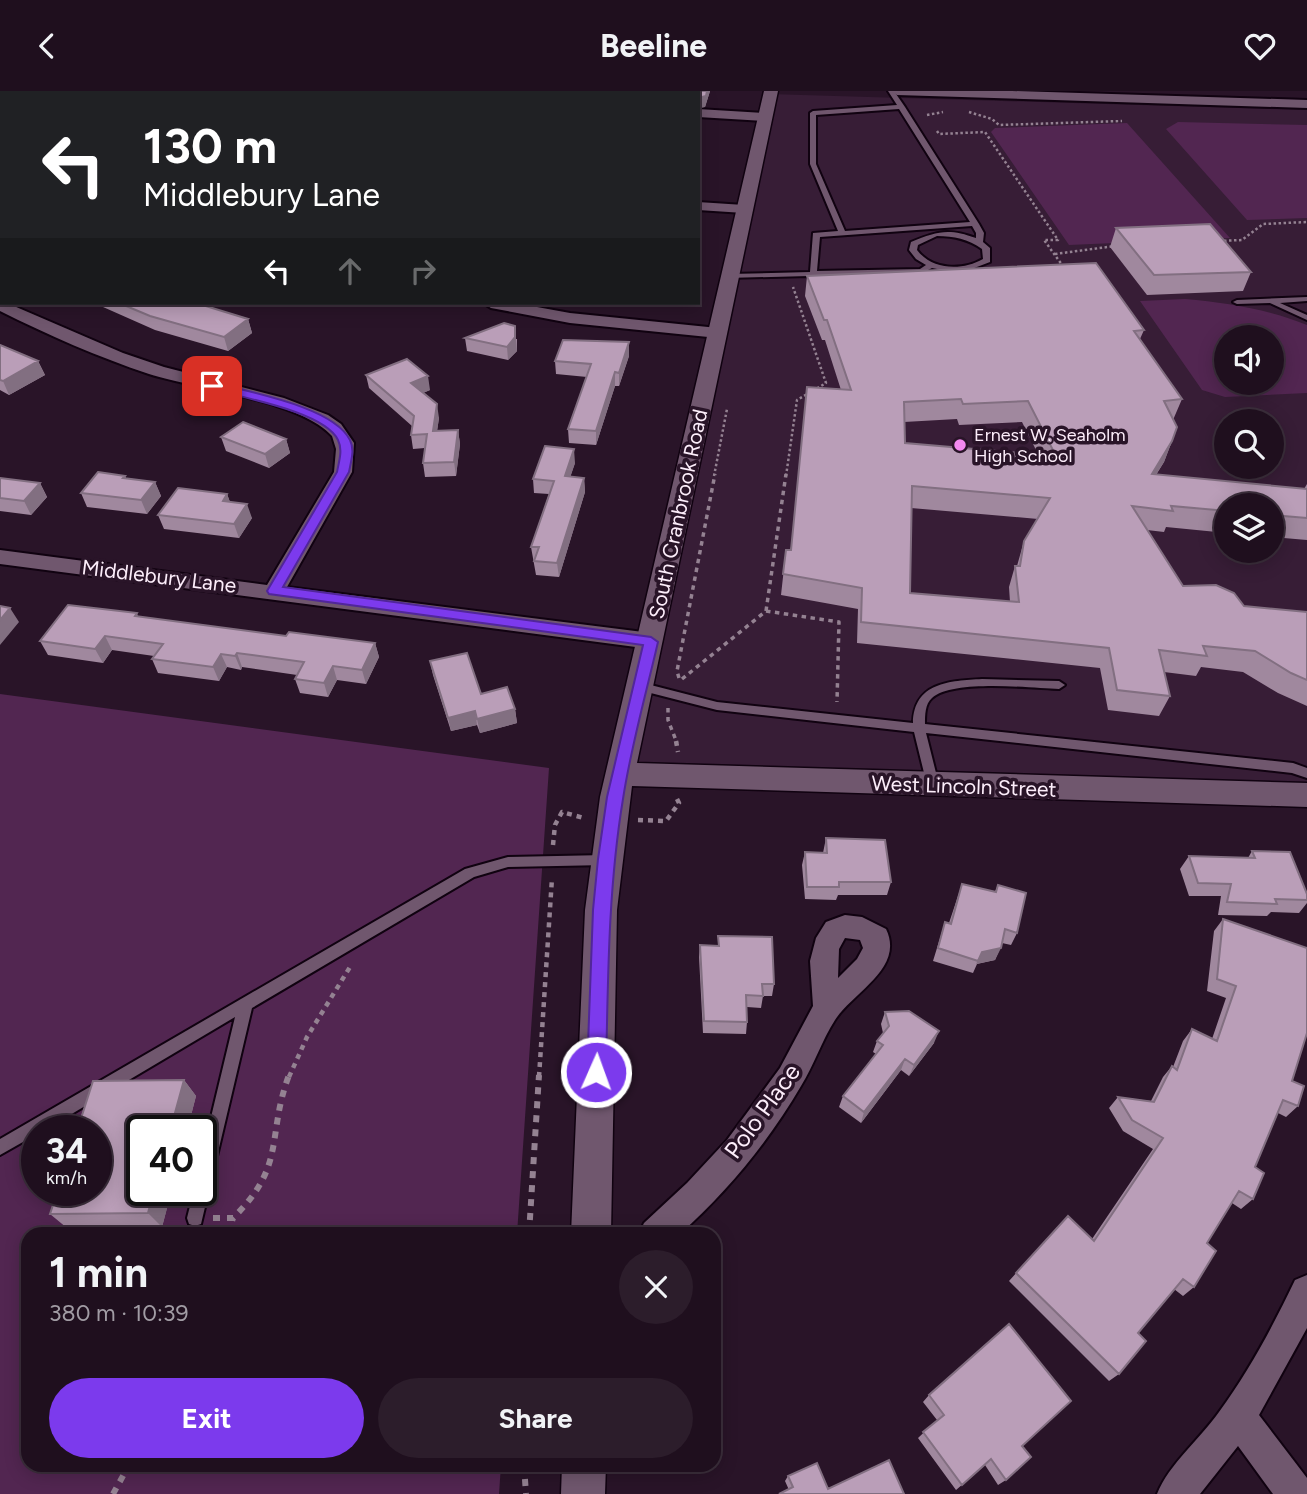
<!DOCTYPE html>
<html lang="en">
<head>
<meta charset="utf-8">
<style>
  :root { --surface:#1f0f1e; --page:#2c1d2b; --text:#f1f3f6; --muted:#a19ca4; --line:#3c2f3c; --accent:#7c3aed }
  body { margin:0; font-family:Figtree,sans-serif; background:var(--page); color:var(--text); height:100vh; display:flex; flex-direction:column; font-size:26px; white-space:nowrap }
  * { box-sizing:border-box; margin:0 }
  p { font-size:23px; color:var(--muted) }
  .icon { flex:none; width:38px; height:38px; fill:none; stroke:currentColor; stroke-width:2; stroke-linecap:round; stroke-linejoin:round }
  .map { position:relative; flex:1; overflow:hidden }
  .sheet { position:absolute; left:21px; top:1136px; width:700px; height:245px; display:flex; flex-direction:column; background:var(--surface); border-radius:21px; box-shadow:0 4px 18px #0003,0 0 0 2px var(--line) }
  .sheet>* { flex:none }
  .guide { position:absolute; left:0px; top:0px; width:700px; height:214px; box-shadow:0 4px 18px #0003,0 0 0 2px var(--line); background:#202124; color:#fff; overflow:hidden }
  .buttons { position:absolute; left:1214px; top:234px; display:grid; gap:14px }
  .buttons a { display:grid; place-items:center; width:70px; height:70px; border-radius:50%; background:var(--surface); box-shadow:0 4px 18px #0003,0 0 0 2px var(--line); font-size:35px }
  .speed { position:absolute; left:21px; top:1024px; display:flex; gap:14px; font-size:35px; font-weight:700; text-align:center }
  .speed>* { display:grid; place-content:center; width:91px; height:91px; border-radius:50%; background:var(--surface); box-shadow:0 4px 18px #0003,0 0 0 2px var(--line); line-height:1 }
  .speed small { font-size:18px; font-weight:400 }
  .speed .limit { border:4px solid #111; border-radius:10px; background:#fff; color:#111 }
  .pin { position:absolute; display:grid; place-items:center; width:60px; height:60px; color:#fff; margin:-30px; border-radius:14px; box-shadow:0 4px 10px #0006 }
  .me { position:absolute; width:77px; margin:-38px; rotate:2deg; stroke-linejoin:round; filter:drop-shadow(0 0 5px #0008) }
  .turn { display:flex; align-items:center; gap:24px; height:147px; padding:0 28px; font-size:32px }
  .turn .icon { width:91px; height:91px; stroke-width:2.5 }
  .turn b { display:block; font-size:49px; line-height:60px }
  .lanes { display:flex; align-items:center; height:66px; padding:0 28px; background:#0003; justify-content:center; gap:35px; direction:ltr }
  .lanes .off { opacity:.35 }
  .round { display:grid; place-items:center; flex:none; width:74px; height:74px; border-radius:37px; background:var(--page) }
  .headline { display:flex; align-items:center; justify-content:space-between; height:119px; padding:0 28px }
  h1 { font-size:42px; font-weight:700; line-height:52px }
  .action { display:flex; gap:14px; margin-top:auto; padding:14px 28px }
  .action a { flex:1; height:80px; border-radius:42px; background:var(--accent); color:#fff; font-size:28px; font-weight:700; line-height:80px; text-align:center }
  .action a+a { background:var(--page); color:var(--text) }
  header { display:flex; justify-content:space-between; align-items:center; height:91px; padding:0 28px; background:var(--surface); font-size:32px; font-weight:700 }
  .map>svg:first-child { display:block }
</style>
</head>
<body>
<header><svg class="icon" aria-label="back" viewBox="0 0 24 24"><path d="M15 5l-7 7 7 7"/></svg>Beeline<svg class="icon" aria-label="heart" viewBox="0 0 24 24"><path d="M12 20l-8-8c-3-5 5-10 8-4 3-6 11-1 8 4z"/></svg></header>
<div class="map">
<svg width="1307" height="1403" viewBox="0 0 1307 1403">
  <rect width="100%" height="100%" fill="#291428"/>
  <path fill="#371d36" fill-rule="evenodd" d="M769 3 1307 19V704L620 683ZM1227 247H1272V292H1227ZM1227 331H1272V376H1227ZM1227 415H1272V460H1227Z"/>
  <path fill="#522651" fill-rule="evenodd" d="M1178 31 1307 34V127L1247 129 1166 38Z
    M1127 32 1230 147 1069 154 991 41 995 37Z
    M1185 208C1228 212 1267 218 1307 234V302L1225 306 1202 299 1140 210ZM1227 247H1272V292H1227Z
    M0 603 549 677 517 1143H28V1374H501L499 1403H0ZM37 1040H96V1099H37ZM142 1040H201V1099H142Z"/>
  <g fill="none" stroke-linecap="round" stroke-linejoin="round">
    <g stroke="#100210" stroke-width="4">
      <path id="service" d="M888 0H894L905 16 979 133 984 142 983 151 990 157V171L969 179 947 180 932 177 922 182 817 185 813 187 809 185 726 187 725 185 729 183 810 181 813 142 838 140 810 73V22L813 20 897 14ZM899 18 970 131 845 140 816 73V24ZM972 135 976 142V147C949 137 937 140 911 151L909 159 916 168 926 174 920 178 817 180 820 146ZM937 145C954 145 968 148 982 158L983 168C962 180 932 179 917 159L918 154Z
        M1307 206V210L1280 212 1307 224V229L1270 212 1237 213 1233 211 1237 209Z
        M982 588 1059 590 1065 594 1059 598C1031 597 953 588 932 607 925 613 925 624 925 633L1293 672 1307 677V687L1292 682 926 642 939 694 937 697H929L927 694 914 641 717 619 639 599 633 595 639 591 717 611 913 632C914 591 950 590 982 588Z
        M606 764 611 765 612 769 611 773 606 774 508 776 474 786 252 917 201 1133 195 1135 189 1133 187 1127 194 1099H201V1068L235 926 43 1040H37V1043L0 1064V1048L465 778 508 766Z"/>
    </g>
    <g stroke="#100210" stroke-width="4">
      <path id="minor" d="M93 0H105L106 2H94Z
        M330 0H344L345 2H331Z
        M891 0H1012L1307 9V17L897 4Z
        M698 18 765 22 771 26 765 30 698 26Z
        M698 111 744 114 751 118 744 122 698 119Z
        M0 209 123 262 164 276 284 307 328 324 341 333 354 352 352 381 287 496 651 542 659 545 662 550 659 555 651 558 0 473V459L267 494 334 381 336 358 332 345C300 309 196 298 149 283 98 266 48 244 0 220Z
        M483 212H515L570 222 718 237 726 242 718 247 570 232 491 217Z
        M845 824 862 826 886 838C905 877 853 901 835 929 822 949 814 974 801 995 769 1050 727 1101 680 1143H639L644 1132 687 1092 727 1049 780 977 813 915 810 870 816 847 826 831ZM845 847 860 849 863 857 857 868 838 887 839 858Z
        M1307 1184V1237L1259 1324 1307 1387V1403H1273L1238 1355 1200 1403H1157C1169 1373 1200 1348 1219 1321 1249 1280 1273 1235 1295 1189Z"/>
    </g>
    <g stroke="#100210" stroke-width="3">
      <path id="tertiary" d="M764 0H778L637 672 1307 692V716L632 695 617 819 611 1143H571L585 819 600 706Z
        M562 1374H606L605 1403H561Z"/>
    </g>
    <path stroke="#948292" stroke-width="2.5" stroke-dasharray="2.5 2.5" stroke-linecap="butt" d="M969 21 992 28 999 34 1122 30
      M927 24 943 21
      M937 40 939 43 985 41 1058 149H1044L1065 178
      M1219 150 1242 149 1263 133 1307 131
      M1055 163 1115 155
      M714 385 727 318
      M786 385 797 309 826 292 793 196"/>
    <path stroke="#948292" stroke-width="3.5" stroke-dasharray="4.5 4.5" stroke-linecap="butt" d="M766 520 839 531 837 611
      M679 587 677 580 715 383
      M682 588 766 520 786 383
      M668 617V629L677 652"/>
    <path stroke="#948292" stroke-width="4.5" stroke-dasharray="5 5" stroke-linecap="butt" d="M676 650 678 661
      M638 729 666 730 679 712 677 708
      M553 754 555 734 562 721 584 727
      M289 986 307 946 350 876
      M539 986 552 787"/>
    <path stroke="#948292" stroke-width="6" stroke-dasharray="7 7" stroke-linecap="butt" d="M213 1127H233C287 1074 266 1046 289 984
      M228 1143 233 1127
      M529 1143 539 984
      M524 1374 526 1403
      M113 1403 129 1374"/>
    <use href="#service" fill="#70576e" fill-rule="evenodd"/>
    <use href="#minor" fill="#70576e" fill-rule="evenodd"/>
    <use href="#tertiary" fill="#70576e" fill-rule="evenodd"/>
  </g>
  <path fill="#a0889e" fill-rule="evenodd" d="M384 0H710L705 16 698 17 701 29 698 36V2H387Z
    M1116 137 1251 181 1243 200 1147 204 1110 156Z
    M807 185 1144 239 1140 248 1182 308 1173 329 1172 350 1164 371 1156 384 1304 398 1307 393V449L1272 446V415H1227V442L1166 436 1164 441 1147 439 1183 495 1244 515 1307 521V615L1278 602 1243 581 1201 576 1196 585 1164 581 1170 605 1159 625 1108 619 1100 577 857 552 858 518 781 504 786 459H790L841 299 825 249H822L805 205ZM957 328 959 334 1022 331 1038 363 905 352 904 331ZM911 417 1038 428 1024 450 1017 475H1015L1009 496 1010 511 910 502Z
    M94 212H196L248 228 252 242 228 260 155 239Z
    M465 247 517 248V260L508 269 467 260Z
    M629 251V265L619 295H615L596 354 569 352 568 338 587 286 556 283 555 270Z
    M0 254 38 270 45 284 9 304 0 299Z
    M366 284 430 299 423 302 439 327 437 340 458 339 460 353 456 385 425 386 423 372 425 357 413 358 411 344 412 335 369 297Z
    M221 346 286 348 290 362 269 377 226 360Z
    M575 372 570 386 584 387 585 401 559 486 536 484 531 456 549 403 534 402 533 388Z
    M125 385 126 387 155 391 161 405 147 423 87 416 81 402Z
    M0 387 40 392 47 406 31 424 0 420Z
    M227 403 230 411 252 427 239 447 164 438 158 424Z
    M137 522 138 526 286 545 375 552 379 566 366 593 337 589 328 606 300 602 295 588 297 584 242 576 241 579 227 576 219 590 158 582 152 568 154 565 112 559 103 572 48 564 40 550Z
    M430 570 481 603 515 618 517 632 480 642 477 634 451 640 433 584Z
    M826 747 891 791 887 804H838L836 809 805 808 802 774 805 761 823 762Z
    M1252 760 1307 803V812L1299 822 1271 821 1267 825 1218 824 1221 805H1189L1180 778 1189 765 1248 767Z
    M962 793 995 801 998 794 1017 842 1011 854 1002 852 995 869 977 873 973 882 933 870 945 831 949 832Z
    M1223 828 1292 990 1298 1015 1286 1026 1278 1022 1255 1076 1253 1108 1241 1118 1232 1112 1207 1152 1194 1196 1183 1205 1174 1198 1138 1242 1119 1283 1109 1290 1009 1190 1068 1125 1092 1148 1153 1058 1123 1040 1109 1017 1118 1006 1151 1010 1163 986 1172 975 1173 976 1183 950 1192 938 1212 948 1226 907 1207 900 1214 840Z
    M718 845 774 893 772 905H763L761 917 747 916V931L746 943 703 942 699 866 700 854 718 855Z
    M885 921 934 952 909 985 901 979 861 1032 839 1016 843 1005 876 963 873 961 877 950 883 942 881 933Z
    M184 989 196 1005 162 1136 67 1137 50 1123Z
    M929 1304 1022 1355 1006 1389 998 1394 985 1374 956 1399 918 1347 937 1329 923 1311Z
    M788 1385 828 1398 789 1399 785 1390Z"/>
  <path fill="#826f81" d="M707 0H710L705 16 698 17V7Z
    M702 18 701 29 698 36V25Z
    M248 228 252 242 228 260 224 246Z
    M515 235 517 260 508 269 507 256Z
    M629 251V265L619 295V282Z
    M38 270 45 284 9 304 3 290Z
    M615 281V295L596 354V340Z
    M428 285 430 299 413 306 411 292Z
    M437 313 439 327 435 354 433 340Z
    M458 339 460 353 456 385 454 371Z
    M286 348 290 362 269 377 265 363Z
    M1172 350 1164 371 1143 404 1152 383Z
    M574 358 575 372 566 399 565 385Z
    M584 387 585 401 559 486 557 472Z
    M155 391 161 405 147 423 141 409Z
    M40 392 47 406 31 424 24 410Z
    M227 403 232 417 223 410Z
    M247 413 252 427 239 447 234 433Z
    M10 517 19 531 0 554V529Z
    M105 545 112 559 103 572 95 558Z
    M375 552 379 566 366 593 362 579Z
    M237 562 242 576 241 579 235 565Z
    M221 563 227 576 219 590 213 576Z
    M333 575 337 589 328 606 324 592Z
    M515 618 517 632 480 642 477 628Z
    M475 620 477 634 451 640 448 627Z
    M1001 857 995 869 976 873 982 861Z
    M939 940 934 952 909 985 914 974Z
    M905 968 901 979 861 1032 864 1021Z
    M184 989 196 1005 187 1040H170Z
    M154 1099H172L162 1136 148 1122Z"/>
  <path fill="#ba9eb8" stroke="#826f81" stroke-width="2" fill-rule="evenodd" d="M12 0H51L53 2H14Z
    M157 0H193H191L193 2H158Z
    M399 0H707L706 5 698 7V2H402Z
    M0 101 2 103V156L0 155Z
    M1210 133 1251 181 1154 184 1116 137Z
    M1096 172 1144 239 1134 240 1182 308 1164 310 1177 336 1172 350 1152 383 1307 398V427L1272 424V415H1227V420L1171 415 1173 420 1132 415 1183 495 1216 494 1234 502 1244 515 1307 521V589L1291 582 1255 560 1203 555 1207 565 1159 559 1170 605 1117 599 1109 557 861 531 862 497 783 483 786 459H791L807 296 851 299 827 229H824L807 185ZM961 308 963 313 1028 310 1056 365 905 352 904 311ZM912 395 1050 407 1024 450 1020 475H1015L1019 511 910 502Z
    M119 212H196L248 228 224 246 150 225Z
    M504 232 515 235V246L507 256 465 247Z
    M563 249 629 251 619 282 615 281 596 340 568 338 591 273 555 270Z
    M0 254 38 270 3 290 0 289Z
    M407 268 428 285 411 292 437 313 433 340 458 339 454 371 423 372 427 343 411 344 414 325 366 284Z
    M243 331 286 348 265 363 221 346Z
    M545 355 574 358 565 385 584 387 557 472 534 470 539 456H531L554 390 533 388Z
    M98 381 125 385 123 387 155 391 141 409 81 402Z
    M0 387 40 392 24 410 0 407Z
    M178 397 227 403 223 410 247 413 234 433 158 424Z
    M68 514 137 522 135 525 286 545 289 541 375 552 362 579 333 575 324 592 295 588 304 571 237 562 235 565 221 563 213 576 152 568 163 553 105 545 95 558 40 550Z
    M0 515 10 517 0 529Z
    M467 562 481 603 507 596 515 618 477 628 475 620 448 627 430 570Z
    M826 747 885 749 891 791H839V796H807L805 761 827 762Z
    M1252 760 1290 761 1307 803V809L1275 808 1277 813 1227 811 1231 793 1198 792 1189 765 1255 767Z
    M962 793 996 801 998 794 1026 802 1017 842 1005 838 1001 857 982 861 978 870 938 857 945 831 951 833Z
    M1223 828 1307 857V942L1292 990 1304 995 1298 1015 1283 1009 1255 1076 1264 1082 1253 1108 1239 1100 1207 1152 1216 1160 1194 1196 1183 1188 1138 1242 1146 1250 1119 1283 1016 1182 1068 1125 1094 1150 1163 1047 1132 1029 1118 1006 1154 1011 1172 975 1177 979 1192 938 1217 950 1236 895 1217 888Z
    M718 845 772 846 774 893H762L763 905 746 904 747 931 704 930 700 854 719 855Z
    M909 920 939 940 914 974 905 968 864 1021 843 1005 883 954 877 950 889 935 885 921Z
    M184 989 170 1040H142V1099H154L148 1122 50 1123 58 1099H96V1040H77L93 990Z
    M1009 1233 1071 1310 1022 1355 1031 1366 1006 1389 991 1368 962 1394 923 1341 944 1324 929 1304Z
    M889 1369 904 1403H779L793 1396 788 1385 817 1372 828 1398Z"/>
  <path fill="#7c3aed" stroke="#51269a" stroke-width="2" d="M212 291C247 301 333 315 350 349 355 359 351 370 349 381L283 496 651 546 658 551C646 603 631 655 623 708 608 798 608 890 606 981L603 987 596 990 589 987 587 981 593 819 598 768 607 706 643 554 269 503 267 500 337 381C339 370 343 359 338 349 324 320 238 306 208 297V292Z"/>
  <circle fill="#f489f0" stroke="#291428" stroke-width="2.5" cx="960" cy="354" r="7"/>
  <g text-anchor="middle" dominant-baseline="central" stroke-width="7" stroke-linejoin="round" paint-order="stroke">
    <g font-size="18" fill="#fcedfa" stroke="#291428" text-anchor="start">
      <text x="974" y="344">Ernest W. Seaholm<tspan x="974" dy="21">High School</tspan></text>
    </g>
    <g font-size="21" fill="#fcedfa" stroke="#291428">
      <text transform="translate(678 423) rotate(-78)">South Cranbrook Road</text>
      <text transform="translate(159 485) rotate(7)">Middlebury Lane</text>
      <text transform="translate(964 695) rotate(2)">West Lincoln Street</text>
    </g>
    <g font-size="24" fill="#fcedfa" stroke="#291428">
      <text transform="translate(762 1020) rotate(-54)">Polo Place</text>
    </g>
  </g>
</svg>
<div class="buttons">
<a><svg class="icon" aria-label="sound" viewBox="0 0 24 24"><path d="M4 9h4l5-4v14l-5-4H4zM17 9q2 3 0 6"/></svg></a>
<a><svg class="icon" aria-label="search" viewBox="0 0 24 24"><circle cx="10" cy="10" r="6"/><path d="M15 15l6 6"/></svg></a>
<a><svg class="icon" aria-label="layers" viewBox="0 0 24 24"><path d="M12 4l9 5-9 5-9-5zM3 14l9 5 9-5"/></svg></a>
</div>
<div class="speed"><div>34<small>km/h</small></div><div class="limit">40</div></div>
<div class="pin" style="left:212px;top:295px;background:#d93025"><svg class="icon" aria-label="arrive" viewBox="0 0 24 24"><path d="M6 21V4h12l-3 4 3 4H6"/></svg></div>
<svg class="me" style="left:596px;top:981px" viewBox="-20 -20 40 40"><circle r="17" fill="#7c3aed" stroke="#fff" stroke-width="3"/><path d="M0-11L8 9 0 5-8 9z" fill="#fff"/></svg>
<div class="guide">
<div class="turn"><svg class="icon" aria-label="left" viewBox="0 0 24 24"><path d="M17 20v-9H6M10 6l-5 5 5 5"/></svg><div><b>130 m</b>Middlebury Lane</div></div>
<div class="lanes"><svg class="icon" aria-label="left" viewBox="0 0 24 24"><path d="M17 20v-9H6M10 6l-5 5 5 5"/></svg><svg class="icon off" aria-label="ahead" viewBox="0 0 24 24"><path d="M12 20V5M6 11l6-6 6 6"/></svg><svg class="icon off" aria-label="right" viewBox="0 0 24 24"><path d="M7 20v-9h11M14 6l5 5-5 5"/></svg></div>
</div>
<section class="sheet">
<div class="headline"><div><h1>1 min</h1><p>380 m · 10:39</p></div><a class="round"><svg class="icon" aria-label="close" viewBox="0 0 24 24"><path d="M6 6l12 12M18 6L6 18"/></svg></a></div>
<div class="action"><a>Exit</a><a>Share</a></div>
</section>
</div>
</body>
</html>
